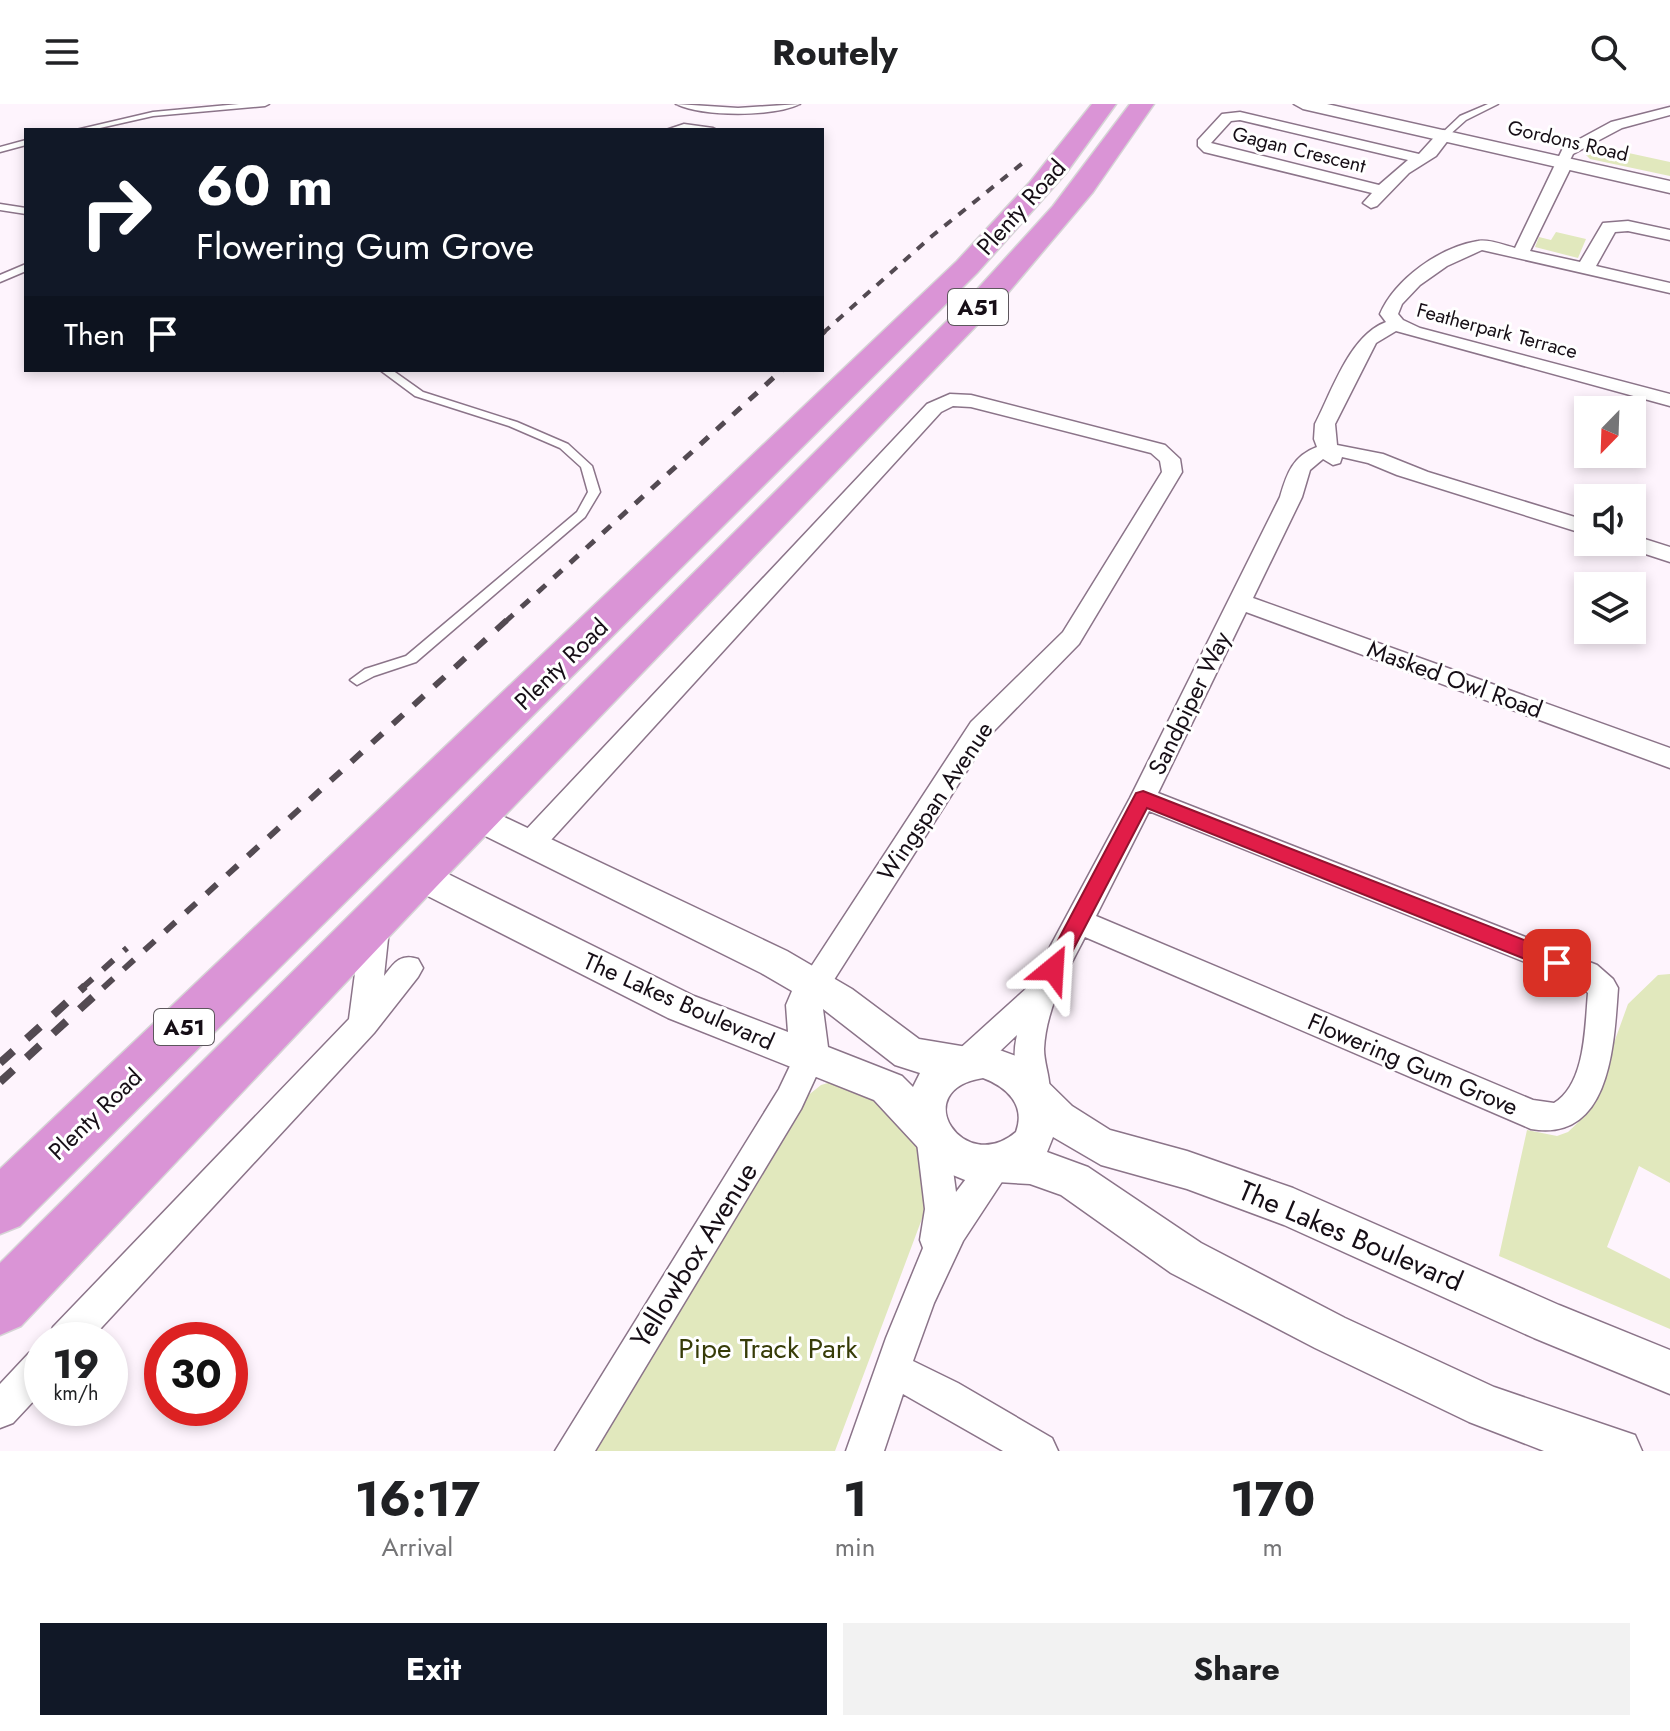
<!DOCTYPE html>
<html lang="en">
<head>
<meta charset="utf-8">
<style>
  :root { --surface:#fff; --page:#f2f2f2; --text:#202124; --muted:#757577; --accent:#111827 }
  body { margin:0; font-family:Jost,sans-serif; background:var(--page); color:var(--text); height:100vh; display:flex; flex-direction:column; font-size:30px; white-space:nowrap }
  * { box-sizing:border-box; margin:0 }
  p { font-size:26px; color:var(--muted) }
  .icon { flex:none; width:44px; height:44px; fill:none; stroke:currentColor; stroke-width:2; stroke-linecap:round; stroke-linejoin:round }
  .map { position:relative; height:1347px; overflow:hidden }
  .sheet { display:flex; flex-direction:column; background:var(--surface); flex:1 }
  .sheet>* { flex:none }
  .hud { position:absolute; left:24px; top:24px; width:800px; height:244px; border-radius:0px; box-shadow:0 4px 12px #0003; background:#111827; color:#fff; overflow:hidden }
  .needle { width:52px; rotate:203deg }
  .controls { position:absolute; left:1574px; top:292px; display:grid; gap:16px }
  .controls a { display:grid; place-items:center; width:72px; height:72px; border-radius:0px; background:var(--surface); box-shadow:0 4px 12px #0003; font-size:40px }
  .speed { position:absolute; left:24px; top:1218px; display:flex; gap:16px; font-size:40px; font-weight:700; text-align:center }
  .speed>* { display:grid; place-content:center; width:104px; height:104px; border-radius:50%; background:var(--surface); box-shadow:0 4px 12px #0003; line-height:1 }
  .speed small { font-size:20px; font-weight:400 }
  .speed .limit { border:12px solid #d22; background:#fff; color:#111 }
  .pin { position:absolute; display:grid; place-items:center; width:68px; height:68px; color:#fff; margin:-34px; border-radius:16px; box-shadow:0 4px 12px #0006 }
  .me { position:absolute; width:88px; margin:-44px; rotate:27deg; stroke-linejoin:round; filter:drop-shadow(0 0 6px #0008) }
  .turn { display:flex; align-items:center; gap:28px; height:168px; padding:0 40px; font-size:36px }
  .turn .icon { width:104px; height:104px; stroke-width:2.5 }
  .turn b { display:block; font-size:56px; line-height:68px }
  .then { display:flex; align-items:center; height:76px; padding:0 40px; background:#0003; gap:16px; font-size:30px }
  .eta { display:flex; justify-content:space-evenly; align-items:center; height:136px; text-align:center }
  .eta b { font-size:48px; font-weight:700; line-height:56px }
  .cta { display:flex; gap:16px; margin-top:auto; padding:16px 40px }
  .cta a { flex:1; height:92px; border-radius:0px; background:var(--accent); color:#fff; font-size:32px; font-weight:700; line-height:92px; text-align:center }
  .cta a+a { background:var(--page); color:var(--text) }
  header { display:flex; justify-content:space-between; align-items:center; height:104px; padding:0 40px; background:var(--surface); font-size:36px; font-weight:700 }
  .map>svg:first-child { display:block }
</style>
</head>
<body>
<header><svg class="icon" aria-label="menu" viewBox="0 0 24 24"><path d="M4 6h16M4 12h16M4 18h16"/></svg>Routely<svg class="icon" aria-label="search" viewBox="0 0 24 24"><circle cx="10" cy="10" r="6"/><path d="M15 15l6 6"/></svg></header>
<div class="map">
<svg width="1670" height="1347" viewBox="0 0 1670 1347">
  <rect width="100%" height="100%" fill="#fef4fd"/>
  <path fill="#e1e8bd" d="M1601 43 1670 58V72L1590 55 1586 51Z
    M1556 128 1586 135 1578 154 1535 143 1539 133 1551 136Z
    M1670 870V1079L1639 1062 1607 1143 1670 1175V1225L1499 1152 1527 1026 1557 1032 1568 1028 1589 1008 1628 900 1658 871Z
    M835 977 863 986 899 1013 921 1047 929 1096 835 1347H592L806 993 821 981Z"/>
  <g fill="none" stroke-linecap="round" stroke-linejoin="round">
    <g stroke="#8b7489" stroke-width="3">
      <path id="service" d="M239 0H269L265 2 153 12 91 26H76L153 8Z
        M676 0 738 4 800 0C773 13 703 13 676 0Z
        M1488 0H1498L1466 16 1447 33 1440 31 1460 12Z
        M684 20 713 24 717 26H666Z
        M26 36V41L0 48V43Z
        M0 100 26 104V110L0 106Z
        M26 160V167L0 178V171Z
        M380 266H392L423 288 517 318 568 340 592 362 600 388 585 413 416 558 374 572 357 581 350 576 365 565 406 552 577 408 588 388 581 363 560 344 509 322 415 292Z"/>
    </g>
    <g stroke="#8b7489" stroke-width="3">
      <path id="minor" d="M1670 3V11L1622 24 1573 50 1570 56 1573 59 1530 147 1580 158 1603 119 1628 117 1670 126V136L1628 127 1615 128 1596 162 1670 179V189L1482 146 1447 162 1420 181 1402 200 1398 210 1403 216 1420 224 1670 290V302L1396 227 1376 239 1335 320 1337 341 1383 350 1428 368 1588 417V431L1397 371 1368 359 1342 353 1340 359 1333 361 1323 355 1310 366 1302 393 1253 494 1670 644V664L1246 508 1158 689 1597 861 1613 875 1618 884C1614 940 1611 1039 1531 1025L1085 833C1067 868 1046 904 1044 945 1044 964 1055 982 1046 1000L1035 1004 1024 1000C1015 980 1012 952 1017 931L978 968 967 972 956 968 952 958 956 948 1029 882 1130 694 1280 393C1287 369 1293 352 1317 343L1314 335 1315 320C1332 287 1350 231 1386 218L1380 210C1395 175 1440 143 1478 137 1489 135 1504 141 1515 144L1563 44 1611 18ZM1149 707 1577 879 1588 889C1585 921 1586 980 1554 999L1533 996 1096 812Z
        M1240 8 1419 50 1439 28 1444 26 1452 31 1436 52 1409 69 1377 102 1371 104 1363 99 1372 89 1204 48 1198 42V36L1222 10ZM1240 16 1408 56 1379 81 1211 39 1231 17Z
        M950 290 971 291 1165 341 1180 355 1182 368 1079 540 989 632 825 890 815 894 805 890 800 881 805 872 971 618 1063 528 1162 368 1160 357 1151 349 971 303 953 302 941 308 541 747 531 750 521 747 517 739 521 731 927 300Z
        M1632 431 1670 443V458L1624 443 1621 438H1632Z
        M376 804 386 808 390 816 384 872C394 859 400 849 418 855L423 864 418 873 374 929 90 1236H48L53 1223 349 915 362 816 366 808Z
        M810 939 821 943 825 953 801 1005 595 1347H555L779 985 799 943Z
        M932 1015 943 1019 948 1030 956 1088 985 1050 997 1046 1009 1050 1013 1061 963 1137 934 1199 913 1257 958 1279 1052 1334 1058 1347H1003L903 1290 884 1347H846L886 1234 923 1144 920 1136 925 1105 916 1030 921 1019Z
        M42 1244V1288L13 1319 0 1324V1280L29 1249Z"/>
    </g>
    <g stroke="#8b7489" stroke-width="3">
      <path id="tertiary" d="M1294 0H1327L1670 77V89L1303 5Z
        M477 700 787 847 852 885 919 935 967 943 983 940 1024 955 1072 1002 1110 1026 1187 1047 1293 1084 1559 1201 1670 1246V1290L1534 1234 1284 1121 1187 1085 1101 1061 1053 1033 1047 1048 1088 1063 1201 1139 1345 1214 1494 1283 1635 1331 1642 1347H1544L1469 1318 1315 1244 1171 1169 1061 1091 1030 1080 965 1076 938 1065 874 996 668 914 406 781 401 771 406 761 418 757 430 761 694 892 788 928 786 901 792 887 761 869 465 722 461 713 465 704ZM823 905 895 961 920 969 913 983 902 972 828 943ZM983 974C1007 983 1026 1001 1016 1028 964 1073 906 986 983 974Z"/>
    </g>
    <g stroke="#d5d4d5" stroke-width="3">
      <path id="trunk" d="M1092 0H1116L1066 69 977 169 20 1122 0 1130V1065L957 157 1030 78Z
        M1130 0H1154L1093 88 1007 190 435 784 21 1222 0 1231V1159L962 202 1053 102Z"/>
    </g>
    <use href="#service" fill="#fff" fill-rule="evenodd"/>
    <use href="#minor" fill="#fff" fill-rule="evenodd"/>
    <use href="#tertiary" fill="#fff" fill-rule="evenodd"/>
    <use href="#trunk" fill="#da94d6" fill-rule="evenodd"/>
    <path stroke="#534a52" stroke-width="4" stroke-dasharray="9 9" stroke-linecap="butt" d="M823 229 932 132 1024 58"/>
    <path stroke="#534a52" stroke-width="5" stroke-dasharray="11 11" stroke-linecap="butt" d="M822 230 825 227
      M505 518 782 266"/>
    <path stroke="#534a52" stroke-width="6" stroke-dasharray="14 14" stroke-linecap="butt" d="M82 884 127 844
      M103 884 507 516"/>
    <path stroke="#534a52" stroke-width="8" stroke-dasharray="18 18" stroke-linecap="butt" d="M0 959 85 882
      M0 978 105 882"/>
  </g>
  <path fill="#e11d48" stroke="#92132f" stroke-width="2" d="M1143 687 1565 852 1568 859 1565 865 1557 867 1550 865 1147 704 1060 871 1053 874 1046 871 1043 865 1046 859 1136 689Z"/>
  <g text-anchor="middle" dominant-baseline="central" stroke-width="6" stroke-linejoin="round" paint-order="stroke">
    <g font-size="20" fill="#160e16" stroke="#fff">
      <text transform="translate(1568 37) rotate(13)">Gordons Road</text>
      <text transform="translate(1299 46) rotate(14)">Gagan Crescent</text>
      <text transform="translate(1497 227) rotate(15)">Featherpark Terrace</text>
    </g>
    <g fill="#fff" stroke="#5c565c" stroke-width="2">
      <rect x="948" y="185" width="60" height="36" rx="6"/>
      <rect x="154" y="905" width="60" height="36" rx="6"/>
    </g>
    <g font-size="22" font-weight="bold" fill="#160e16">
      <text x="978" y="203">A51</text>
      <text x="184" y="923">A51</text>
    </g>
    <g font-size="24" fill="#160e16" stroke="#fff">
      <text transform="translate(1021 103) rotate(-48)">Plenty Road</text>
      <text transform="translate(561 560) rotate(-44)">Plenty Road</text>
      <text transform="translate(1455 575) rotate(20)">Masked Owl Road</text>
      <text transform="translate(1189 599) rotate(-64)">Sandpiper Way</text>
      <text transform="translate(935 697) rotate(-56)">Wingspan Avenue</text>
      <text transform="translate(679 897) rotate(24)">The Lakes Boulevard</text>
      <text transform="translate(1413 960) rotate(23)">Flowering Gum Grove</text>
      <text transform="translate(95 1010) rotate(-44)">Plenty Road</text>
    </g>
    <g font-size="28" fill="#160e16" stroke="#fff">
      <text transform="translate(1351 1132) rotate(23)">The Lakes Boulevard</text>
      <text transform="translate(694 1151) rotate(-58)">Yellowbox Avenue</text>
    </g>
    <g font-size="28" fill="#373c08" stroke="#fff">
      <text x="768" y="1244">Pipe Track Park</text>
    </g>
  </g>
</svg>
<div class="controls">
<a><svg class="needle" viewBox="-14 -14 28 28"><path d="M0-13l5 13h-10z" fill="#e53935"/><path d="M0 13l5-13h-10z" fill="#757577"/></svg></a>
<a><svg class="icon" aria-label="sound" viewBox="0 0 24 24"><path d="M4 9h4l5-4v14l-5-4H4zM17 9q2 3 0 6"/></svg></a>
<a><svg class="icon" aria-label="layers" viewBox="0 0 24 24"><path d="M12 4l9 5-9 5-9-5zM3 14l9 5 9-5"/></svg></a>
</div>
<div class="speed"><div>19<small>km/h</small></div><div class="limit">30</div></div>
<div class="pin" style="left:1557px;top:859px;background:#d93025"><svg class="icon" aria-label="arrive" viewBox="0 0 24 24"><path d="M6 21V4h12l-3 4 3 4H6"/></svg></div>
<svg class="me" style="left:1053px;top:865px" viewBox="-20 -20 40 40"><path d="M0-17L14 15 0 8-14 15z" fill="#e11d48" stroke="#fff" stroke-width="4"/></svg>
<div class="hud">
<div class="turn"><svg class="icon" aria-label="right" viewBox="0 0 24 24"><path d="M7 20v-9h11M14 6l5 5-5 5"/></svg><div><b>60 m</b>Flowering Gum Grove</div></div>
<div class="then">Then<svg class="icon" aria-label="arrive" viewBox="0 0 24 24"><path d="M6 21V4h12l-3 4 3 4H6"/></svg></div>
</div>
</div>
<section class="sheet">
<div class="eta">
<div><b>16:17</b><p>Arrival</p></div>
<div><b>1</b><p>min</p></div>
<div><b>170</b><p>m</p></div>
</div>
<div class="cta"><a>Exit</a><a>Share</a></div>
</section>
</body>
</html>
